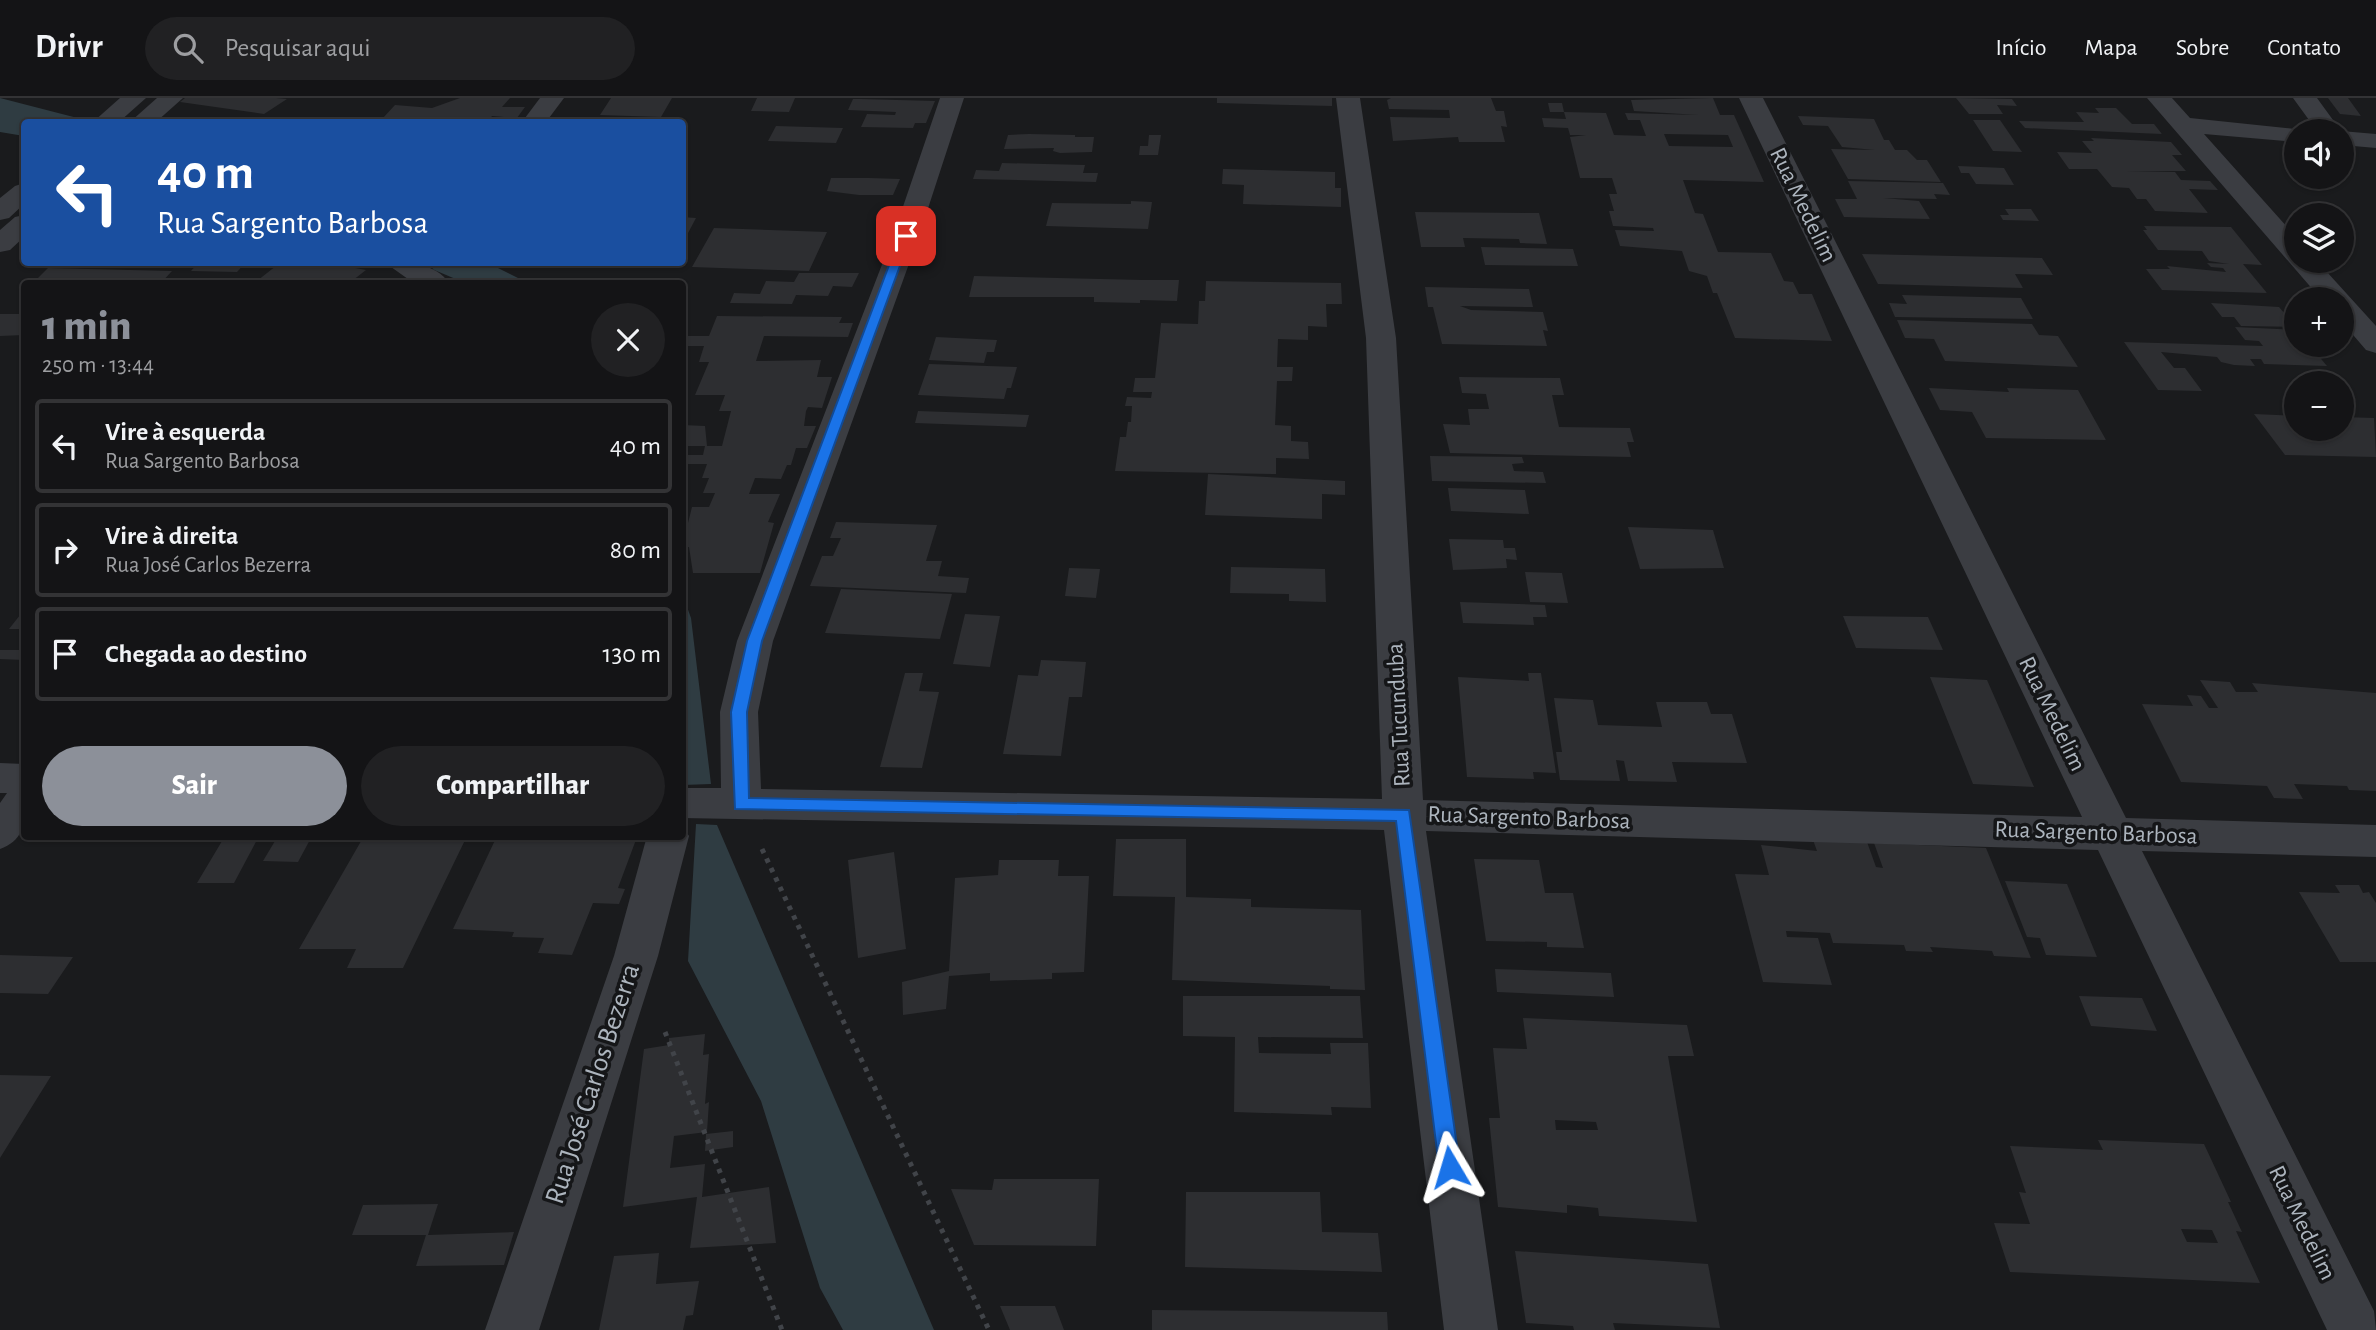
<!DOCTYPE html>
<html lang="pt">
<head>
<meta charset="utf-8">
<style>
  :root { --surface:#141416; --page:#212123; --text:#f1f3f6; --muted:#9d9ea1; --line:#333335; --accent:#8c9099 }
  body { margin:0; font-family:"Alegreya Sans",sans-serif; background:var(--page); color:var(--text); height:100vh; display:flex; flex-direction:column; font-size:26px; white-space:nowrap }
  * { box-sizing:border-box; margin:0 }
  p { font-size:23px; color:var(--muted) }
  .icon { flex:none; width:38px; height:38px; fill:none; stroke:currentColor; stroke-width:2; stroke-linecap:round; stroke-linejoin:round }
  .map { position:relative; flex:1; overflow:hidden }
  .sheet { position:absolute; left:21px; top:182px; width:665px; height:560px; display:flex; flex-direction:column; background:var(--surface); border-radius:7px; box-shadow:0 2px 5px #0004,0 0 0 2px var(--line) }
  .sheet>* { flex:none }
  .top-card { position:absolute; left:21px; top:21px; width:665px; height:147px; border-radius:7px; box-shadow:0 2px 5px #0004,0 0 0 2px var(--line); background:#1a4fa0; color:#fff; overflow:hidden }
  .buttons { position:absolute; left:2284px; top:21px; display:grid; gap:14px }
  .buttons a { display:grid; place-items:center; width:70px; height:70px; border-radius:50%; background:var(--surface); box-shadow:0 2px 5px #0004,0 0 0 2px var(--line); font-size:35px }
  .pin { position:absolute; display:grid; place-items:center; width:60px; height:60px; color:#fff; margin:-30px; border-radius:14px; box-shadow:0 4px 10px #0006 }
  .me { position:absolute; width:77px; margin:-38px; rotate:353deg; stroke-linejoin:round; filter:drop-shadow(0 0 5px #0008) }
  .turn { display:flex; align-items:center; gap:24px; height:147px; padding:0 21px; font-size:32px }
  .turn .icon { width:91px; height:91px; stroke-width:2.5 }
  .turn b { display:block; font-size:49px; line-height:60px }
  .round { display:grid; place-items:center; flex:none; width:74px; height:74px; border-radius:37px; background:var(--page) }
  .summary { display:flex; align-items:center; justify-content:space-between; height:119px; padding:0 21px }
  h1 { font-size:42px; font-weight:800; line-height:52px; color:var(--accent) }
  .button { display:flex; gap:14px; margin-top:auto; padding:14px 21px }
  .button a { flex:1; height:80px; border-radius:42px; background:var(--accent); color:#fff; font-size:28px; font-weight:800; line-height:80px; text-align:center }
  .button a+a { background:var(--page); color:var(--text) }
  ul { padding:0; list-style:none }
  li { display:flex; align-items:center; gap:21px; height:94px; margin:0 14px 10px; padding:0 7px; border:4px solid var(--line); border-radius:7px }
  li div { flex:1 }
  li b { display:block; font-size:26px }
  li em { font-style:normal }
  header { display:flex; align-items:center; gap:42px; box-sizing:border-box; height:98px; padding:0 35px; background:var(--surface); border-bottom:2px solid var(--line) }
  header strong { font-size:33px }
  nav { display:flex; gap:38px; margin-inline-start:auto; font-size:24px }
  .search { width:490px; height:63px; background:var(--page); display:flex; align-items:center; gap:18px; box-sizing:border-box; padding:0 24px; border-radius:38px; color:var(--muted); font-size:26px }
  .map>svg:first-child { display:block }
</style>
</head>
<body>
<header>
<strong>Drivr</strong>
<div class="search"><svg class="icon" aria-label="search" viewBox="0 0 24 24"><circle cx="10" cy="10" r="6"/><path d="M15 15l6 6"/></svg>Pesquisar aqui</div>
<nav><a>Início</a><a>Mapa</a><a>Sobre</a><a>Contato</a></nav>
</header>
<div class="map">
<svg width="2376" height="1232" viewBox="0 0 2376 1232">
  <rect width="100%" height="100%" fill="#1a1b1d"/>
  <path fill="#2f3c42" d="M0 0 93 24H24V38L0 34Z
    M439 165H488L528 185H465L432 171Z
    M682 495 691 520 711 686 683 687Z
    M696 726 717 727 934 1232H843L820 1190 761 1003 688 863Z"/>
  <path fill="#2d2e31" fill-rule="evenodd" d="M185 0H276L287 1 264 16 180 4Z
    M460 0H510L502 9H525L514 24H500L504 19 492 18 488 24 402 21 399 24H336L340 20 382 21 395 7 432 10Z
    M611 0H672L661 19 600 17Z
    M757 0H795L789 14 751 13Z
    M1217 0H1332V8L1217 5Z
    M1391 0H1491L1496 13H1504L1507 29 1501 28 1505 44H1459L1458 39 1393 43 1390 19 1450 20 1449 12 1389 11 1387 2Z
    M1713 0 1720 17H1734L1764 84 1683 82 1695 115 1703 116 1718 154 1771 155 1784 183 1793 184 1799 196H1812L1832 243 1735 240 1717 195H1713L1707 178 1689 173 1682 153 1620 148 1615 132 1654 133 1653 130 1613 128 1609 113H1614L1609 96H1617L1612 80H1580L1570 39 1586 37H1570L1568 30 1544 29 1542 20 1566 21 1564 14 1606 15 1614 37 1646 38 1640 22H1628L1625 15 1698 17 1634 13 1631 2ZM1664 36 1728 37 1733 49 1669 48Z
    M1956 0 2012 1 2017 8 1997 7 2003 16H1969Z
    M2328 0H2348L2361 18 2340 16Z
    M853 1H860L935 3 926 25H915L913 30 861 29 867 16 895 17 896 14 848 12Z
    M1548 5H1562L1564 14H1550Z
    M2095 10H2116L2132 26H2154L2162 36 2025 30 2019 23 2084 24 2076 14 2099 15Z
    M1798 18 1874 21 1884 42H1889L1895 52H1907L1917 62H1927L1941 84 1848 81 1831 51 1875 52 1842 49 1828 28 1803 27Z
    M1973 22H2000L2022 54 1993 53Z
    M776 28 843 30 836 45 768 43Z
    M1029 36 1075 37V39H1094L1092 54 1060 55 1053 53 1054 50 1004 51 1008 37Z
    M1149 37H1161L1158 57H1139L1140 48H1148Z
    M2091 40 2171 44 2182 57H2172L2186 73H2127L2175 74 2181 82 2210 83 2218 92 2189 91 2208 115 2155 113 2146 101H2137L2129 90 2112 89 2097 71H2069L2057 54 2092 55 2082 43H2094Z
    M1002 65 1085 67 1083 75H1098L1096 84 973 81 976 72 999 73Z
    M1958 68 2004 70 2014 87 1976 86 1969 75H1961Z
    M1223 71 1335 74V90H1341V109L1243 106 1244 87 1222 86Z
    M831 80H869L900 81 893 97H859L827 93Z
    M1848 83 1943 85 1950 97 1934 96 1937 101 1883 100 1919 103 1930 121 1844 119 1835 101H1857Z
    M1131 103 1152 104 1148 131 1046 128 1052 105 1131 106Z
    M2005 111H2031L2039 123 2003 122 2000 117H2009Z
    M1415 114 1539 115 1547 146 1520 145 1519 141 1463 140 1465 149H1421Z
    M682 119 696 120 687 137H682Z
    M2144 128 2231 129 2262 167 2243 166 2267 195 2162 192 2146 171H2170L2167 168 2226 174 2223 170 2211 169 2207 165 2229 166 2209 163 2202 153 2158 152 2143 132H2147Z
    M714 130 827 134 809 173 692 169Z
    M1481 149 1573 151 1578 168 1485 167Z
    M1862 156 2042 160 2053 177 2015 176 2023 190 1878 186Z
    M199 164H246L237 174 191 173Z
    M281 164 329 165 366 172 348 186H253Z
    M48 170 172 173 160 186H32Z
    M799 175H859L852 189 833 188 828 198 796 197 792 206 730 205 734 195 760 196 766 183 794 184Z
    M974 178 1143 182H1179L1177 203 1140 202V205L1094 204V199H969Z
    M1206 183 1341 185 1342 206H1326L1327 229 1308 228V242L1278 241 1277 269H1293L1292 283H1277L1275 327 1291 328V343L1308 344 1309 361 1276 360V376L1115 373 1120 339H1126L1128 324H1131L1132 308H1125L1127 299 1151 300 1152 294H1133L1135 280H1155L1161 225 1198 226 1199 203H1205Z
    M1425 189 1529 191 1533 209 1460 208 1471 212 1543 214 1548 233 1543 232 1547 248 1442 246 1433 209H1428Z
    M1902 197 2021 200 2033 221 1895 219 1889 205 1907 206Z
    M2211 205 2279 209 2296 229 2241 228 2234 219H2222Z
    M0 216H24V237L0 238Z
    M717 218 842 219 839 225H853L848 239 764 238 756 263 821 262 817 279H832L822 310 808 309 806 313 804 328H816L807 350H796L791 367H787L781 381 755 380 749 396H780L768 424 774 425 760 475H693L689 449H682L692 409H709L715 395H703L709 380H702L707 366H682V357H703L705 348H682V327L705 328 707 348H722L731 313H719L725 297H695L709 264H699L704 248H682V238H709Z
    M1897 222 2032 226 2039 237 2058 238 2078 269 1945 263 1934 241 1905 240Z
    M2235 229 2296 232V247H2328L2332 251 2312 250 2327 268 2264 266 2261 261H2250L2255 268 2234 267 2221 264 2217 259 2161 254 2174 270H2185L2202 293 2158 292 2124 244 2263 248 2259 243 2245 242Z
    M936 239 997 242 994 254H987L984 265 929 262Z
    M929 266 1017 269 1011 290H1007L1004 301 918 297Z
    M1459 279 1560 280 1564 297H1552L1559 329 1630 330 1634 344H1627L1631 359 1450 355 1443 326 1470 327 1468 311H1489L1486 296 1462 295Z
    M1929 290 2009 294 2007 290 2078 292 2106 342 1986 340 1972 314 1940 312Z
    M918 313 1029 317 1026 329 915 325Z
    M2254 316 2296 318V331H2342V319L2374 320 2376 359 2285 357Z
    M1430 358 1522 359 1524 365 1512 366 1514 373 1543 374 1546 385 1432 383Z
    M1208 376 1345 383V397L1322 396V421L1205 417Z
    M1448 390 1525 392 1529 416 1451 413Z
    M836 424 937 427 926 463H942L938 478 969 480 966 495 810 488 822 458H833L841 440H830Z
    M1628 429 1713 432 1724 470 1640 471Z
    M1449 441 1503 442 1504 450H1515L1517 462 1506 461 1507 470 1453 472Z
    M1231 469 1325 471 1326 504 1289 503V496L1230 495Z
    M1069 470 1100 471 1096 500 1065 498Z
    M1525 474 1562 475 1568 505 1530 504Z
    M841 491 952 496 940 541 825 535Z
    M1460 504 1545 507 1547 519H1533L1534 527 1463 525Z
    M24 512V531H9Z
    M965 516 1000 518 990 569 953 566Z
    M1843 518 1928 519 1943 552 1856 550Z
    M24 545V562L0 561V552H19Z
    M1041 562 1086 564 1082 599H1069L1061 658 1003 656 1018 577 1038 578Z
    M905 575H923L919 593 939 594 922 670 880 669Z
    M1528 575H1541L1556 675 1533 674 1534 681 1467 679 1458 579 1529 583Z
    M1930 579 1987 582 2034 689 1973 686Z
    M2200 582 2230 584 2236 594H2258L2252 585 2376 595V693L2349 692 2347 688 2294 686 2303 701 2274 700 2267 688 2181 684 2142 606 2193 608 2187 597 2201 598 2209 610H2218Z
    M1554 600 1593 602 1598 627 1662 629 1656 604H1707L1711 616H1732L1747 665 1672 664 1677 684 1628 683 1624 663 1616 662 1620 683 1560 682 1556 654H1562Z
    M225 738H259L234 785H197Z
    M278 738H312L298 764 263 763Z
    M364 738H467L403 870H347L356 851H299Z
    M497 738H600L637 739 618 790 625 791 619 806 593 805 572 857 538 855 544 840 512 839 514 834 453 831Z
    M1116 741H1186V799L1251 801V809L1361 812 1365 892 1330 891V888L1172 882 1175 799 1113 798Z
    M1813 742 1867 744 1876 769 1883 770 1874 745 1986 750 2031 860 1994 858 1992 853 1930 849 1933 854 1906 853 1904 847 1833 845 1830 835 1786 833 1787 839 1818 840 1832 887 1763 884 1735 776 1769 777 1761 747 1817 753Z
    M894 754 906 851 858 860 848 762Z
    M1474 761 1539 762 1545 795H1573L1584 850 1547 849V844L1486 843Z
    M999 762H1059L1058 778H1089L1084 874 1052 875V881L990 883V875L949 878 946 911 903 917 902 884 949 873 955 780 998 777Z
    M2005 783 2067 786 2097 859 2046 857 2040 840 2027 839Z
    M2335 787H2359L2363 795 2369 794 2376 805V864H2340L2299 794 2340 795Z
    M0 857 73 859 48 896 0 895Z
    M1495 871 1611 875 1614 899 1497 894Z
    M1183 898H1360L1363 940 1258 939 1259 955 1331 956 1330 945H1368L1371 1010 1331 1009 1332 1017 1234 1014 1235 939 1183 938Z
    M2079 898 2142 900 2157 933 2091 928Z
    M1523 920 1687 927 1694 958H1668L1697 1124 1599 1118 1598 1110 1567 1107V1115L1498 1109 1489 1020H1500L1493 950 1527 951ZM1555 1022 1596 1024 1598 1032H1556Z
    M705 936 703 957 709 956 705 1006 709 1004 707 1034 674 1038 670 1070 705 1066 702 1099 769 1089 776 1145 690 1150 697 1099 623 1109 644 951 669 947V940Z
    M0 977 51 978 0 1060Z
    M733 1033V1049L705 1053 706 1036Z
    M2098 1042 2204 1046 2231 1104H2228L2242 1134 2236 1133 2260 1185 2010 1174 1994 1125 2030 1126 2019 1094 2026 1095 2010 1048 2103 1052ZM2181 1131 2212 1132 2218 1145 2187 1144Z
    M994 1081H1099L1096 1148 974 1147 951 1091 992 1092Z
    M1186 1094H1320L1322 1134 1378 1135 1382 1174 1185 1169Z
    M438 1106 428 1137 514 1134 504 1167 416 1168 426 1137H352L363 1107Z
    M1515 1153 1708 1166 1720 1230 1613 1225 1615 1232H1574L1573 1228 1526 1225Z
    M659 1155 656 1186 699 1183 693 1217 686 1218 683 1232H599L614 1158Z
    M1000 1208H1055L1064 1232H1010Z
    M1152 1212 1387 1214 1388 1232H1152Z"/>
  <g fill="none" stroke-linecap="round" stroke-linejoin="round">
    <path stroke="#414449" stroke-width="5" stroke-dasharray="4.5 6" stroke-linecap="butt" d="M762 751 989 1232
      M665 934 782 1232"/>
    <path fill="#3b3d42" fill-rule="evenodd" d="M120 0H146L119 24H93Z
      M157 0H183L156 24H130Z
      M540 0H564L546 24H522Z
      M940 0H964L919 138 773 543 758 614 761 691 1382 701 1366 240 1336 0H1360L1396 240 1423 702 2082 719 1739 0H1763L2126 720 2376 727V759L2142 753 2374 1213 2376 1232H2327L2098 752 1426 733 1498 1232H1444L1384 732 682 720V690H721L720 614 737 543 893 138Z
      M2147 0H2172L2190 20 2305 32 2296 33V44L2204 36 2296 139V163H2317L2376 228V255L2366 252 2342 224V201H2321Z
      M2293 0H2317L2341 33 2376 36V50L2342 47V33H2317Z
      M24 85V106L9 120 0 122V100L15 88Z
      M24 117V139L10 152 0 154V132L15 119Z
      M384 164C407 164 435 164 450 186H415Z
      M0 665 24 666C24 698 36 739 0 751V705L7 695H0Z
      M682 727 689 738 658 858 539 1232H485L614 858 647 738H682Z"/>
  </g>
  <path fill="#1a73e8" stroke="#114b97" stroke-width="2" d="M906 134 911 138 762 543 747 614 749 700 1409 712 1460 1069 1457 1076 1450 1079 1442 1076 1439 1069 1396 723 735 711 731 614 747 543 900 138Z"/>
  <g text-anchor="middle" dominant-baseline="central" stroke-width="7" stroke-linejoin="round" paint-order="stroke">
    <g font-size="24" fill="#acb4bd" stroke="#151618">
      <text transform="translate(1803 107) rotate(64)">Rua Medelim</text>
      <text transform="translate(2052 616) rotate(64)">Rua Medelim</text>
      <text transform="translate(1399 617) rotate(-93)">Rua Tucunduba</text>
      <text transform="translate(1529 720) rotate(2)">Rua Sargento Barbosa</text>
      <text transform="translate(2096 735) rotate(2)">Rua Sargento Barbosa</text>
      <text transform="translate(2302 1125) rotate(64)">Rua Medelim</text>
    </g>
    <g font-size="28" fill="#acb4bd" stroke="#151618">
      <text transform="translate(593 986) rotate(-72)">Rua José Carlos Bezerra</text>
    </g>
  </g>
</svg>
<div class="buttons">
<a><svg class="icon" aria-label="sound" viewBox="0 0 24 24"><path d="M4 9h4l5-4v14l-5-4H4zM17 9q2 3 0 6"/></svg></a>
<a><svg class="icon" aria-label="layers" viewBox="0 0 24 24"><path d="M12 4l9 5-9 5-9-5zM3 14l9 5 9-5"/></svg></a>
<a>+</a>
<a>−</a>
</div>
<div class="pin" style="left:906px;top:138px;background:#d93025"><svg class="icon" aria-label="arrive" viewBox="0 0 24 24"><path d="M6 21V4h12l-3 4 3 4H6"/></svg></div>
<svg class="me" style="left:1450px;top:1069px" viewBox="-20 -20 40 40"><path d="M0-17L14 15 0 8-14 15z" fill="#1a73e8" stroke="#fff" stroke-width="4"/></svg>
<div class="top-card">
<div class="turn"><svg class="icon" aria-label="left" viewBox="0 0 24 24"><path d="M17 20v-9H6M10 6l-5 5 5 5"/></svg><div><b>40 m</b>Rua Sargento Barbosa</div></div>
</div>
<section class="sheet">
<div class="summary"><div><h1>1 min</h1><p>250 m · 13:44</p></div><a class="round"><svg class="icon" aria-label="close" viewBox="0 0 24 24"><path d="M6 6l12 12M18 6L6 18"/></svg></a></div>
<ul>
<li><svg class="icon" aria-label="left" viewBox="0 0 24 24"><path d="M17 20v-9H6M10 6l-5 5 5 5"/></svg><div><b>Vire à esquerda</b><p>Rua Sargento Barbosa</p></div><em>40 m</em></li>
<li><svg class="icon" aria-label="right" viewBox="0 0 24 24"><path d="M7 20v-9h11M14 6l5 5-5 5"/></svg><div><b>Vire à direita</b><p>Rua José Carlos Bezerra</p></div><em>80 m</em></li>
<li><svg class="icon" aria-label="arrive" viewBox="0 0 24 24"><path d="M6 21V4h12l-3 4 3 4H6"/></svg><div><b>Chegada ao destino</b></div><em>130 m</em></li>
</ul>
<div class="button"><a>Sair</a><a>Compartilhar</a></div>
</section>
</div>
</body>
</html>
